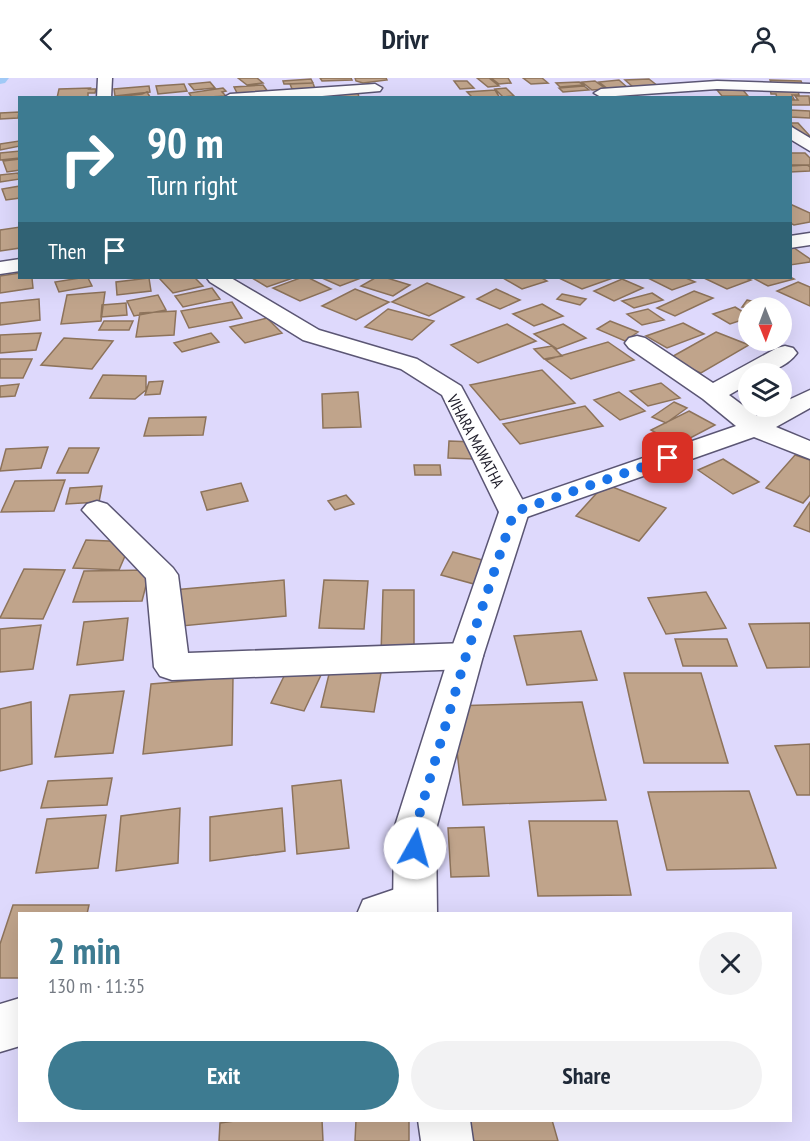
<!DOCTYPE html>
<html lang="en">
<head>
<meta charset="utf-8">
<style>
  :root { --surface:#fff; --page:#f2f2f3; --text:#1f2937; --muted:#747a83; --accent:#3d7b91 }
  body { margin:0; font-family:"PT Sans Narrow",sans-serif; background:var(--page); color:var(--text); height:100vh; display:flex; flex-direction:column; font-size:22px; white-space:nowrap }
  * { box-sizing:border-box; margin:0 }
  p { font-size:20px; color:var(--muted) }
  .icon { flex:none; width:33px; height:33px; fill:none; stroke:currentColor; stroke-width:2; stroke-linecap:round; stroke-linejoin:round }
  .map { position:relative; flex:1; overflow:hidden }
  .panel { position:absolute; left:18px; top:834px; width:774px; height:210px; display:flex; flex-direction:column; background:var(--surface); border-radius:0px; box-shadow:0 6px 24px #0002 }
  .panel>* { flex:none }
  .top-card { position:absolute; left:18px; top:18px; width:774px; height:183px; border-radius:0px; box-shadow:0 6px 24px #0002; background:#3d7b91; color:#fff; overflow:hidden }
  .needle { width:39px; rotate:179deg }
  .tools { position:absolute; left:738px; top:219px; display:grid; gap:12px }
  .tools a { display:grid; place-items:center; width:54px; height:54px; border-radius:50%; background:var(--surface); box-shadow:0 6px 24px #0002; font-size:30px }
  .pin { position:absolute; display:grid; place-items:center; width:51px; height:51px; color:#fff; margin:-26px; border-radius:12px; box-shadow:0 3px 9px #0006 }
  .me { position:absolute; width:66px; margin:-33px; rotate:7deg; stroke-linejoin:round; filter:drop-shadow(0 0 4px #0008) }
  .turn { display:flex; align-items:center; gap:21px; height:126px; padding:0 30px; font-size:27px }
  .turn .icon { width:78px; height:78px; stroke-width:2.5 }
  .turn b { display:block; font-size:42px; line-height:51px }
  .then { display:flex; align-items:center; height:57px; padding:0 30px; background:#0003; gap:12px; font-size:22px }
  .round { display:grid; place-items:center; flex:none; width:63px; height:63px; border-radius:32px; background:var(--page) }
  .overview { display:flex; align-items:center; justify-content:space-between; height:102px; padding:0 30px }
  h1 { font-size:36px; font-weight:700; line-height:45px; color:var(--accent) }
  .primary-button { display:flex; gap:12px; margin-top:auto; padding:12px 30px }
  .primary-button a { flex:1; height:69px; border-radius:36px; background:var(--accent); color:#fff; font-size:24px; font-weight:700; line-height:69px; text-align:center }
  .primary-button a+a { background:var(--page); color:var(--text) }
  header { display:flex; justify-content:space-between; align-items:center; height:78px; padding:0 30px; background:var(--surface); font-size:27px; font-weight:700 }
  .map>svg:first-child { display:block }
</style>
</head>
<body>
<header><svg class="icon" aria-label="back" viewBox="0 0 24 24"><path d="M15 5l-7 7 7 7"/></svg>Drivr<svg class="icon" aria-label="person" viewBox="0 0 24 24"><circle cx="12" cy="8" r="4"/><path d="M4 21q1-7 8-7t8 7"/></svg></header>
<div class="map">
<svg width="810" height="1063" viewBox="0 0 810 1063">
  <rect width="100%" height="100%" fill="#ded9fc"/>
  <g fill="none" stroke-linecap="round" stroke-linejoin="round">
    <path fill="#a0c9f6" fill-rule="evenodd" d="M0 0H9L5 5 0 6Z"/>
  </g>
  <path fill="#c0a48b" stroke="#8d735b" stroke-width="1.5" d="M238 0H257L263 5 247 7Z
    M320 0H351L352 2 322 3Z
    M355 0H386L387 2 363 5 356 3Z
    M477 0H489L499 8 488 9Z
    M491 0H508L511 5 499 6Z
    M523 0H542L548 5 531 6Z
    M311 1 313 5 284 6 283 3Z
    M649 1 658 8 633 9 625 2Z
    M619 2 628 10 608 11 599 4Z
    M770 2 801 3 803 8 772 7Z
    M454 3H467L474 10 460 11Z
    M595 3 606 11 592 12 582 4Z
    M210 4 215 10 194 12 189 6Z
    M579 4 584 7 560 9 556 5Z
    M313 5 315 11H292L290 6Z
    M184 6 187 13 158 16 156 8Z
    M263 7 268 14 238 17 234 9Z
    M149 8 150 14 115 18 114 11Z
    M584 8 589 12 563 14 559 10Z
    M90 10 89 11H96L95 15H88V20H57L59 11Z
    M223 10 226 13 222 14 226 18 192 20 189 15Z
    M506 10 514 18 503 19 495 11Z
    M770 11 798 13 799 17H792L794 21 777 20 776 16H771Z
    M495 12 500 20H473L467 14Z
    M717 12H743L748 18H722Z
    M147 14 150 19 120 18 142 16Z
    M358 15 359 20H329L328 16Z
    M795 18H809L810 27H790V22H798Z
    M790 32 810 33V40L790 39Z
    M19 34 18 40 0 41V35Z
    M790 45H798L810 58H800Z
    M19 63 20 68 0 72V66Z
    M20 73V80L0 82V75Z
    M790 75H805L810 80V87H790Z
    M20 81V92L7 94 3 83Z
    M807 87 810 89V93L790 94V88Z
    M18 95 20 101 0 104V97Z
    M20 108V120L6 122 2 111Z
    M790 126 810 135V144L794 147 790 145Z
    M20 149V170L0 173V152Z
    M790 167 810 181V184L790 187Z
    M20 195V200H32L33 210 0 215V198Z
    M790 199 794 201 768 208 753 200Z
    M80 200H88L92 208 59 214 55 204Z
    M149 200 151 213 117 217 116 204Z
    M159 200H195L203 208 173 215Z
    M252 200H293L267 209Z
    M300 200H309L331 211 300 223 273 210Z
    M322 200H361L340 208Z
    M375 200H387L410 207 393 218 361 208Z
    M503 200H542L547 203 522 211Z
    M559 200H613L582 211Z
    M648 200H686L695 204 672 212Z
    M704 200H746L751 202 727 211Z
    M622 201 643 210 614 223 594 213Z
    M798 204 810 209V228L777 213Z
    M427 205 464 219 429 238 392 224Z
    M212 210 220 221 183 229 175 218Z
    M355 211 389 224 356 242 322 228Z
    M496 211 520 222 500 231 477 221Z
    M694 213 713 220 675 238 657 230Z
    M105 214 101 243 61 246 67 217Z
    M652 215 663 222 634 230 622 223Z
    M562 216 586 221 580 227 557 221Z
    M158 217 166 232 134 238 127 223Z
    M39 221 40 242 0 247V225Z
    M747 222 780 230 742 229Z
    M232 224 242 240 189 250 181 233Z
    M126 225 127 237 101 239 102 227Z
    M542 226 563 238 534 248 513 236Z
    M735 229 748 237V240L730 246 713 236Z
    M388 231 434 243 412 262 365 249Z
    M648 231 664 242 642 247 627 236Z
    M176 233 174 257 136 259 140 235Z
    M267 240 282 255 245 265 230 249Z
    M104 243H133L129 252H99Z
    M610 243 638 254 625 263 597 251Z
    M683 245 704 256 667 270 646 258Z
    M507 246 536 263 478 285 451 267Z
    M563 246 586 260 557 271 534 256Z
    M716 254 749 267 701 295 668 281Z
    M41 255 36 272 0 275V257Z
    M211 255 219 264 182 274 174 265Z
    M64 260 113 263 92 291 41 287Z
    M608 264 634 282 571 301 546 282Z
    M552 268 562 278 544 281 534 271Z
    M0 281H32L23 300H0Z
    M542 292 575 325 500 342 470 307Z
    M103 297 146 298V312L135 321 90 320Z
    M163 303 160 316 145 317 149 304Z
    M661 305 680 320 648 328 630 313Z
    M19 306 15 318 0 319V308Z
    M358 314 361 349 323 350 322 316Z
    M619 314 645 333 620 342 594 322Z
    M674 324 687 330 666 345 652 339Z
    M585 328 603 348 520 366 503 346Z
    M689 333 715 347 677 367 651 352Z
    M206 339 203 357 144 358 149 340Z
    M449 363 475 364 474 381 448 380Z
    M48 369 41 390 0 393 6 371Z
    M69 370H99L88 395H57Z
    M795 377 810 382V417L803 425 766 410Z
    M723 381 759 404 733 416 698 392Z
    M414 387H440L441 397H415Z
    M65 402 54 433 1 434 15 403Z
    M241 405 248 423 207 432 201 414Z
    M605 406 666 430 639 463 576 438Z
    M102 408 99 424 66 426 70 410Z
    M346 417 354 426 335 432 328 423Z
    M810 424V454L794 448Z
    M86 462 131 464 119 492 73 490Z
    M453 474 486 483 474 506 441 497Z
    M24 491 65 492 43 541 0 540Z
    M150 492 142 523 73 524 84 493Z
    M284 502 286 538 171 549 173 512Z
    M324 502 368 503 364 551 319 550Z
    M383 512H414V576H381Z
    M706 514 726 550 666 556 648 520Z
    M128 540 123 582 77 587 84 544Z
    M810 545V589L767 590 749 546Z
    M41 547 33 591 0 594V551Z
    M581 553 597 602 527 607 514 558Z
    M675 561H727L737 588H683Z
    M288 590 321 597 304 633 271 625Z
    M330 592 381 595 374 634 321 629Z
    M624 595H701L728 685H644Z
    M233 599 232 667 143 676 151 606Z
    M124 613 113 675 55 679 70 617Z
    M31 624 32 686 0 693V631Z
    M582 624 606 722 463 727 452 628Z
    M810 666V717H797L775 668Z
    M112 700 107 727 41 730 48 703Z
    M341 702 349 770 297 776 292 708Z
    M749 713 776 790 667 792 648 714Z
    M180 730 178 785 116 793 121 738Z
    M282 730 285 773 210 783V739Z
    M106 737 98 790 36 795 47 741Z
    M529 743H617L631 817 538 818Z
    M484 749 489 798 451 799 448 750Z
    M13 827H89L87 836H20V900H0V866Z
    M242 1042H322L323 1063H219L220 1045Z
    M356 1042H409V1063H355Z
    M463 1042H552L558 1063H468Z"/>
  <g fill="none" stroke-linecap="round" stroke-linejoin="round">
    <g stroke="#5b5674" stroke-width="3">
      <path id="minor" d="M717 3 810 6V14L717 11 601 19 594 15 601 11Z
        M375 6 382 10 380 13 299 20H223L230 16Z
        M790 48 810 60V73L790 61Z
        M810 155V167L790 170V158Z
        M637 258 645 260 713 305 777 270 785 268 793 270 797 275C786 290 766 296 748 296V306L729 317 757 338 775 328H782V325L810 312V330L776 349 810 363V381L754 359 524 440 514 443 504 440 499 434 504 428 736 348 703 321 629 270 625 265 629 260Z
        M97 423 107 426 173 490 178 497 188 575 466 565 478 569 483 578 478 587 466 591 172 602 160 598 154 589 146 500 82 432 87 426Z
        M413 805 428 811 435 825 430 836H357L363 822Z
        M20 920V968L0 974V926Z"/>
    </g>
    <g stroke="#5b5674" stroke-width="3">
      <path id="tertiary" d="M98 0H112L111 20H97Z
        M20 181V193L0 196V184Z
        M207 200H231L319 252 417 281 461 308 529 434 483 578 436 751 437 836H393L394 751 449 578 499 434 442 317 401 291 303 262 210 204Z
        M418 1042H470L473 1063H421Z"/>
    </g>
    <use href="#minor" fill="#fff" fill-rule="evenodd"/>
    <use href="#tertiary" fill="#fff" fill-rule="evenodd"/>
  </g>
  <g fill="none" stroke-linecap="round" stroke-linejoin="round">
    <path stroke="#1a73e8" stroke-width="10" stroke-dasharray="0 18" d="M415 770V751L466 578 514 434 668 380"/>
  </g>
  <g text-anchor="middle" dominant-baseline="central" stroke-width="5" stroke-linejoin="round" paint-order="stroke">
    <g font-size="16" fill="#1c1a27" stroke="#fff">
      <text transform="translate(476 363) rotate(62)">VIHARA MAWATHA</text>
    </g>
  </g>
</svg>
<div class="tools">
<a><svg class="needle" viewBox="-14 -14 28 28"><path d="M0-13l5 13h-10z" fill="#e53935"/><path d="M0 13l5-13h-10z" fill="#747a83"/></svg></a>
<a><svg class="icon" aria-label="layers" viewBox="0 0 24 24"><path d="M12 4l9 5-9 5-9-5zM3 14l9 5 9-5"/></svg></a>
</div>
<div class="pin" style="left:668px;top:380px;background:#d93025"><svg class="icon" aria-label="arrive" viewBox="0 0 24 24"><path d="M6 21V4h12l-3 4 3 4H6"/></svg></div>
<svg class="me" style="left:415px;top:770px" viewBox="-20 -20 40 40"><circle r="19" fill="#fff"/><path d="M0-13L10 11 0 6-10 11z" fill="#1a73e8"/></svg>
<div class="top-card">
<div class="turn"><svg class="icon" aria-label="right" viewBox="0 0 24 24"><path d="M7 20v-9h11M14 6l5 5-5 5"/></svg><div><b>90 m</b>Turn right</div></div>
<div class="then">Then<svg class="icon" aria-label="arrive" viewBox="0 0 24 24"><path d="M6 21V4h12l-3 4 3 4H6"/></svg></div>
</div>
<section class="panel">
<div class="overview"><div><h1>2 min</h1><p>130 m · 11:35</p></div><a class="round"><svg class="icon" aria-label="close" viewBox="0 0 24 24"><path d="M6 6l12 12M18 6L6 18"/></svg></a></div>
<div class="primary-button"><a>Exit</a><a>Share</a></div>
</section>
</div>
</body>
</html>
